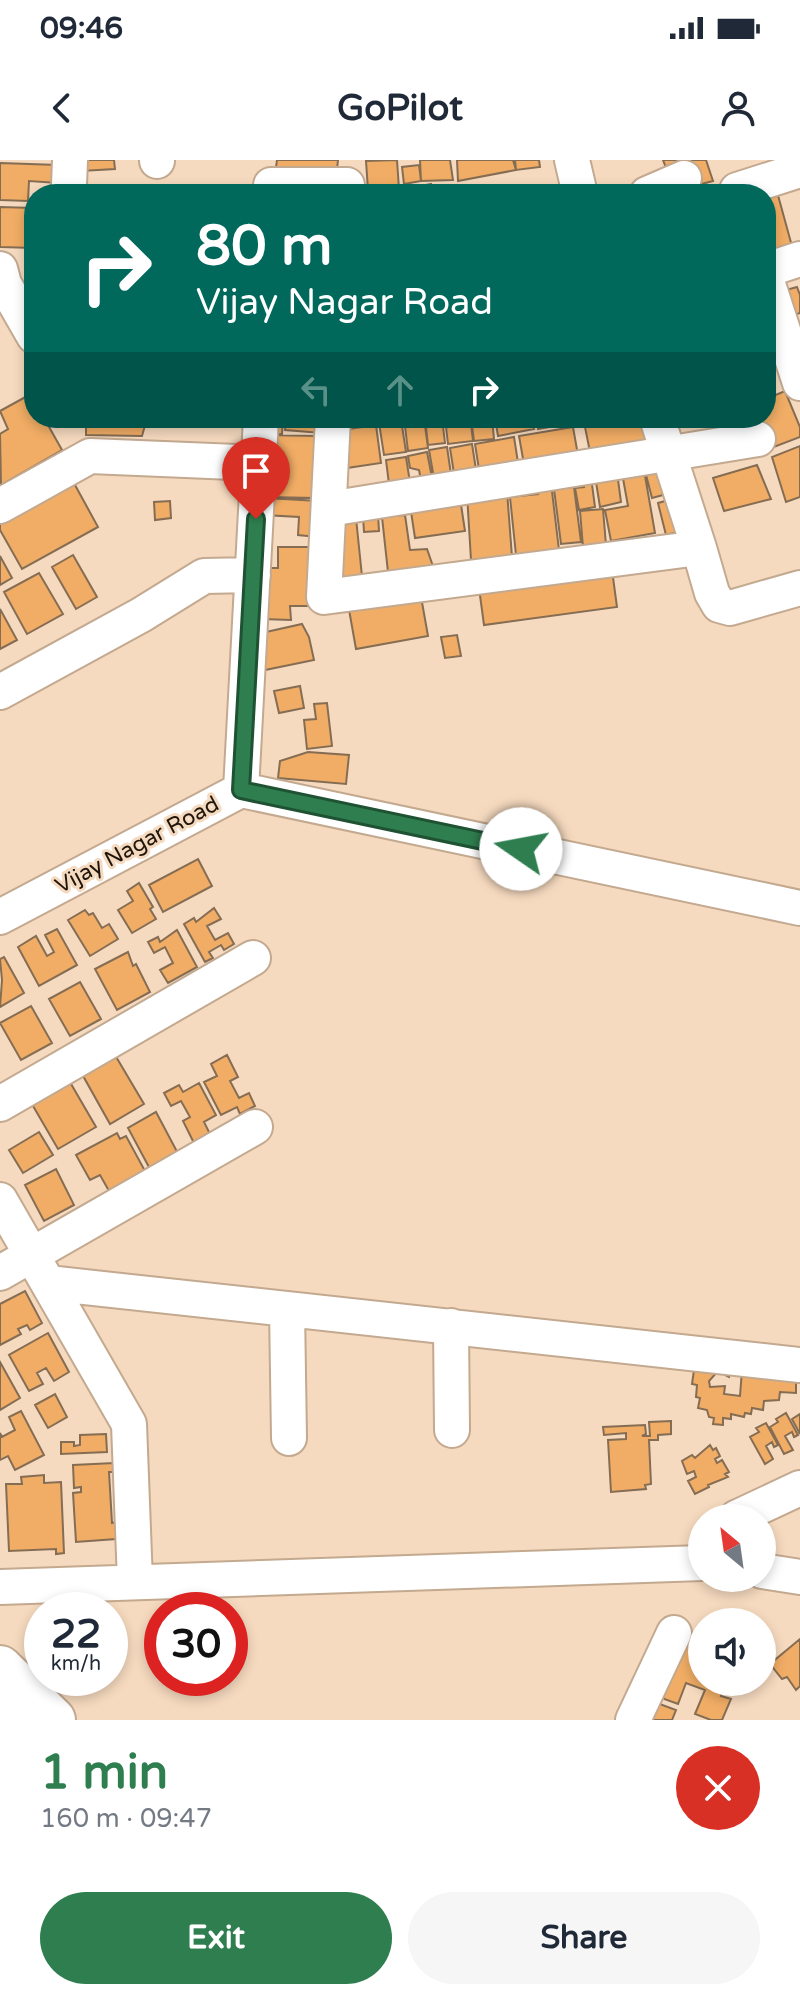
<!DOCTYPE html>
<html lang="en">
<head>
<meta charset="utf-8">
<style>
  :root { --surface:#fff; --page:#f6f6f7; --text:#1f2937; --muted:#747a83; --accent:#2e7e4f }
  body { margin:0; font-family:"Varela Round",sans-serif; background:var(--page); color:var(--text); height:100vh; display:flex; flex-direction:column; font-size:30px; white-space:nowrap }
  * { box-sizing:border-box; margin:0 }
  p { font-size:26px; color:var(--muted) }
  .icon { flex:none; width:44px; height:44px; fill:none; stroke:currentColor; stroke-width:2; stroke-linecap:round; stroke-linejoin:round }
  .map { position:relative; height:1560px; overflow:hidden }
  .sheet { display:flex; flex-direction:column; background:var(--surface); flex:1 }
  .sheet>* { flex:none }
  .guide { position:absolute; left:24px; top:24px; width:752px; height:244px; border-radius:32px; box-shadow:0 4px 12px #0003; background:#00695c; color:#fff; overflow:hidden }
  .needle { width:52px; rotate:331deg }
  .tools { position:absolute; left:688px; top:1344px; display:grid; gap:16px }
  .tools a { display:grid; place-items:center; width:88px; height:88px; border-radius:50%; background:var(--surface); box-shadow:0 4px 12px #0003; font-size:40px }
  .speed { position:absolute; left:24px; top:1432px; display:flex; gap:16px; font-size:40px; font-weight:700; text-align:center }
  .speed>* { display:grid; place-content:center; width:104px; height:104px; border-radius:50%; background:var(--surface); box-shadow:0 4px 12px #0003; line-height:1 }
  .speed small { font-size:20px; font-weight:400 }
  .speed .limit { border:12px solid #d22; background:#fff; color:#111 }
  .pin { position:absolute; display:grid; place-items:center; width:68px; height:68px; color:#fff; margin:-82px -34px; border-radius:50% 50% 50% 0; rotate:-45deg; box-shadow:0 0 8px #0007 }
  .pin .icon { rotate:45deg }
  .me { position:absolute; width:88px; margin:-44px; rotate:282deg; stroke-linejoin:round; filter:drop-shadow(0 0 6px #0008) }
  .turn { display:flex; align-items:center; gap:28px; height:168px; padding:0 40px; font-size:36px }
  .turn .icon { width:104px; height:104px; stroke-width:2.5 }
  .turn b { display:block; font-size:56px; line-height:68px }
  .lanes { display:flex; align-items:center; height:76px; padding:0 40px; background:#0003; justify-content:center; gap:40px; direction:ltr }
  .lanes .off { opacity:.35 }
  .round { display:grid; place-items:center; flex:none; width:84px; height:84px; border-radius:42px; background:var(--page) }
  .headline { display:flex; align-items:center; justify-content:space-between; height:136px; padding:0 40px }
  h1 { font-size:48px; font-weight:800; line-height:60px; color:var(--accent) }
  .button { display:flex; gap:16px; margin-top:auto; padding:16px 40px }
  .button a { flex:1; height:92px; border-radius:48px; background:var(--accent); color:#fff; font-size:32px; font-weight:800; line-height:92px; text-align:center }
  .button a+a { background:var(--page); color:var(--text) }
  .status { display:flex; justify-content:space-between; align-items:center; height:56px; padding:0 40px; background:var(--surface); direction:ltr }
  .status svg { height:22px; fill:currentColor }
  header { display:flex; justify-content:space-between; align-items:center; height:104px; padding:0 40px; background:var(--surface); font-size:36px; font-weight:800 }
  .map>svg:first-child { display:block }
</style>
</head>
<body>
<div class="status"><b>09:46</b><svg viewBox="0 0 49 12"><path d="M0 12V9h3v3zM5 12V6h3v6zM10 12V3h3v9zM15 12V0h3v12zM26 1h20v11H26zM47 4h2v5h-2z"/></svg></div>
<header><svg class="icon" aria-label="back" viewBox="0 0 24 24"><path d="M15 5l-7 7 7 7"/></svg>GoPilot<svg class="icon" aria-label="person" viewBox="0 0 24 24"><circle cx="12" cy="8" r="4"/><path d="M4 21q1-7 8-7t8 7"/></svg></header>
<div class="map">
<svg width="800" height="1560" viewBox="0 0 800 1560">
  <rect width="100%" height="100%" fill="#f6dabf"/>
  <path fill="#f1ad65" stroke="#856d54" stroke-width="2" d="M80 0H114L115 9 81 11Z
    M277 0H338L336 19 275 15Z
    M397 0 399 29 368 30 366 1Z
    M420 0H450L453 20 421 21Z
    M457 0H513L516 10 458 21Z
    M515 0H539L540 7 516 10Z
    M663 0H706L713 21 675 31Z
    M0 3 58 5V23L29 21 28 41 0 40Z
    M419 5 421 21 404 24 402 7Z
    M431 24 433 34H406L405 29Z
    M776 28 793 90 769 93 766 83 771 82 766 67V34Z
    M0 47 34 48V88L0 87Z
    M797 127 800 135V153L778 161 768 135Z
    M766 187 774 209 766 212Z
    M785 231 800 267V277L766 290 756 258H766V239Z
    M31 234 34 240V258H44L62 290 1 325 0 274 8 269 0 251Z
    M56 258H80V262L58 261Z
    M86 258H147L142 276 86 275Z
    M269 258H283L282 274H268Z
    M286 258H322L321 273 285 270Z
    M404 258H424L428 288 408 291Z
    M425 258H442L445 283 428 285Z
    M445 258H454L455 266 471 264 473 281 448 284Z
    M471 258H492L494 279 474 281Z
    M495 258H529L534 269 498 276Z
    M536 258H555L556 266 538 269Z
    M559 258H584V262L560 265Z
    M628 258H644L650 290 592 302 585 267Z
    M401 259 406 292 384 295 379 263Z
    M376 265 381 303 340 309 335 271Z
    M573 267 579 301 525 310 519 276Z
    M267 275 318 276 316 338 265 337Z
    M514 277 519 309 480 316 475 284Z
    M472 284 477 316 455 320 450 288Z
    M800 286V337L786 342 772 297Z
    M447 287 452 321 435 324 429 290Z
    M427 292 433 323 422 325 419 310 410 308 408 296Z
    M406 297 411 329 390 332 386 300Z
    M665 301 674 332 652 338 644 307Z
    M757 305 771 339 724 351 713 318Z
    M644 310 655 373 611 381 605 350 628 346 622 313Z
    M617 312 621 342 600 347 595 316Z
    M69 314 98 367 22 409 0 370V352Z
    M591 317 595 347 579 350 575 328 584 327 583 318Z
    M551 323 559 390 516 395 510 337 538 334 537 325Z
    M574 327 581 382 561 384 554 329Z
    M507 331 512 397 471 400 467 334Z
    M265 338 319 341 317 377 298 375 299 357 264 355Z
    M460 338 465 371 415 378 410 345Z
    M676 338 685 370 666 375 658 343Z
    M170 341 171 358 155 360 154 342Z
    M603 349 606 385 583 387 580 351Z
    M378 355 379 371 364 372 363 356Z
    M405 355 410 390 427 389 435 412 412 416 409 409 388 412 382 357Z
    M356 358 363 426 341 428 334 360Z
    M278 387H310L308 446H290L291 460 262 459 263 408H278Z
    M73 395 97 437 76 449 52 407Z
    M0 396 12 418 0 425Z
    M612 410 617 447 484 465 479 428Z
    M39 413 63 454 27 474 4 432Z
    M420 431 428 476 356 489 348 444Z
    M0 449 17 480 0 489Z
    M302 464 309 477 314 500 265 510 257 474Z
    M457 475 461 496 445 498 441 477Z
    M300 526 304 548 279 553 274 531Z
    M327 543 332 586 307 589 304 560 316 559 314 544Z
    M308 592 349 595 346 624 278 618 280 601Z
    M198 699 212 726 163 752 149 725Z
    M139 723 153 747 150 749 156 759 132 773 118 750 133 741 127 731Z
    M214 748 221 759 207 766 215 780 228 773 234 784 224 790 221 785 209 792 213 798 205 802 184 764 194 758 196 762Z
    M85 750 89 755 93 753 102 768 109 764 118 779 90 796 68 760Z
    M57 769 77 805 39 826 18 787 36 776 47 796 54 792 45 775Z
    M177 770 197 807 168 823 160 810 173 803 165 787 154 793 148 782 158 777 160 782Z
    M128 792 133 806 136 804 150 832 117 850 95 809Z
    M4 797 24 833 0 847 2 820 0 799Z
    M80 822 101 859 70 876 49 839Z
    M31 846 52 883 21 900 0 863Z
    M115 895 144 944 110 964 82 914Z
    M227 895 238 917 230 921 239 938 249 933 255 946 240 954 237 947 221 955 204 922 217 916 211 904Z
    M67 917 96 967 58 989 29 939Z
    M199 923 216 955 204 962 210 974 194 983 183 961 190 957 181 941 171 946 164 933 179 925 183 932Z
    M156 952 182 1001 150 1009 128 968Z
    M39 972 53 995 23 1013 9 990Z
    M117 973 120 979 126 976 145 1011 109 1031 100 1015 90 1020 76 995Z
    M56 1009 74 1045 44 1061 25 1025Z
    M25 1131 42 1163 30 1170 27 1165 18 1169 21 1174 0 1185V1144Z
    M48 1173 69 1212 54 1221 46 1208 37 1213 43 1224 29 1231 9 1195Z
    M0 1202 20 1238 0 1250Z
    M731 1209 729 1217 718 1211 709 1221 710 1227 725 1226 724 1234 740 1236 742 1210 796 1219V1233L780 1232 779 1240 764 1241 763 1250 752 1248 751 1254 745 1253 744 1257 731 1254V1259L723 1258V1265L713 1264 714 1258 709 1257 707 1250 698 1248 700 1238 696 1237 697 1225 692 1224 694 1210Z
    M55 1234 67 1257 48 1268 35 1245Z
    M21 1251 44 1295 15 1310 8 1296 0 1300V1273L2 1277 15 1270 9 1257Z
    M786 1253 798 1275 794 1277 792 1272 785 1276 793 1290 784 1294 770 1267 778 1262 776 1259Z
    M800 1254V1274L792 1259Z
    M671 1261V1274L658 1275V1280H649L651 1324 645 1325 646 1329 611 1332 608 1280 626 1279V1273L604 1275 603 1267 645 1265 646 1274 642 1276H650L649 1262Z
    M766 1263 778 1285 774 1287 772 1282 766 1286 773 1299 765 1304 750 1277 759 1272 756 1268Z
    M106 1274 107 1292 61 1294V1282H74V1286L80 1285V1275Z
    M710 1285 713 1290 716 1288 720 1296 715 1299 717 1303 722 1300 729 1312 725 1314 728 1317 708 1325 709 1327 695 1334 688 1321 696 1317 694 1311 687 1314 682 1301 692 1295 695 1298Z
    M114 1303V1312H109L112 1363 116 1362V1379L76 1382 73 1333 81 1332V1327L74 1328 73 1305Z
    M44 1315V1323L61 1322 64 1393 56 1394V1389L9 1391 6 1324H22L21 1317Z
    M679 1470 702 1479V1491L695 1508 702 1511V1522H727L721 1536 731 1539 722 1560H711L695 1554 705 1530 686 1523 678 1544 656 1536Z
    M800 1479V1526L796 1530 787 1517 782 1519 770 1504Z
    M649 1540 676 1550 672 1560H641Z"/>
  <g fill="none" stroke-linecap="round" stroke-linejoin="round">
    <g stroke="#c3a98f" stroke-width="38">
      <path id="minor" d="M572 0 580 34
        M157 1V0
        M69 25 70 0
        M271 25H347
        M737 30 800 10
        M647 34 684 18
        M0 109 4 124 34 176
        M766 110 800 99
        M766 118 800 223
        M333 258 324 437 699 388 657 258
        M0 346 90 296 259 303
        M329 349 758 279
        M699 388 712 433 719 445 730 448 800 428
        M0 532 141 455 204 416 253 415
        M241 630 800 748
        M0 757 241 630 261 258
        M0 944 253 798
        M0 1040 129 1264 135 1422
        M0 1113 255 967
        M48 1123 800 1205
        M287 1149 289 1278
        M451 1166 452 1270
        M736 1358 800 1328
        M762 1411 800 1417
        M0 1427 702 1403
        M633 1560 674 1473"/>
    </g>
    <g stroke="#c3a98f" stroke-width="48">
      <path id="major" d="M0 1508 53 1560
        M0 1558 2 1560"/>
    </g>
    <use href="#minor" stroke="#fff" stroke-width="34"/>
    <use href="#major" stroke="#fff" stroke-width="44"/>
  </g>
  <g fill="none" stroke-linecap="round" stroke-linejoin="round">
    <g stroke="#1e5233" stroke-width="20">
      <path id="route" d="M256 359 241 630 521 689"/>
    </g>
    <use href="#route" stroke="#2e7e4f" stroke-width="14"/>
  </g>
  <g text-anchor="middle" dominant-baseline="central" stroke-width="6" stroke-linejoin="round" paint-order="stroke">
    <g font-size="22" fill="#1f150b" stroke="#f6dabf">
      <text transform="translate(137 685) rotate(-28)">Vijay Nagar Road</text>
    </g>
  </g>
</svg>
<div class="tools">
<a><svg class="needle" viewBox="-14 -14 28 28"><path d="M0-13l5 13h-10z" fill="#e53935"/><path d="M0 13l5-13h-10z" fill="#747a83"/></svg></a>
<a><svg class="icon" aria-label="sound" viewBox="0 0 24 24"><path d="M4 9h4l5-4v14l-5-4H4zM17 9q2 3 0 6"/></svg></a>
</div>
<div class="speed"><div>22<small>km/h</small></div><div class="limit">30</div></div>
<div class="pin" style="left:256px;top:359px;background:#d93025"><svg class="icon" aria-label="arrive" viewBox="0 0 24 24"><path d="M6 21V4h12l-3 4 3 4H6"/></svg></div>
<svg class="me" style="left:521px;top:689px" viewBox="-20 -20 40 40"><circle r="19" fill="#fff"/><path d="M0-13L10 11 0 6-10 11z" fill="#2e7e4f"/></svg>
<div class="guide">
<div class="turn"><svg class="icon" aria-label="right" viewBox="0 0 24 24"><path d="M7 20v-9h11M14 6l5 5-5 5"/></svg><div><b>80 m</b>Vijay Nagar Road</div></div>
<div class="lanes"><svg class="icon off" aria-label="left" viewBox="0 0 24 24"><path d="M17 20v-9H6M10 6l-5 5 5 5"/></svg><svg class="icon off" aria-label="ahead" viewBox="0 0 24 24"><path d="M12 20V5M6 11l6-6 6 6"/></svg><svg class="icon" aria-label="right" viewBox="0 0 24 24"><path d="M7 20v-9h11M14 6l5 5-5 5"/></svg></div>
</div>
</div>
<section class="sheet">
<div class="headline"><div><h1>1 min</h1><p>160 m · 09:47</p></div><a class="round" style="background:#d93025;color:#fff"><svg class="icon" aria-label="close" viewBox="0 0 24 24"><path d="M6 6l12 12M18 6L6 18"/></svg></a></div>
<div class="button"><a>Exit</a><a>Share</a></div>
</section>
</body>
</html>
